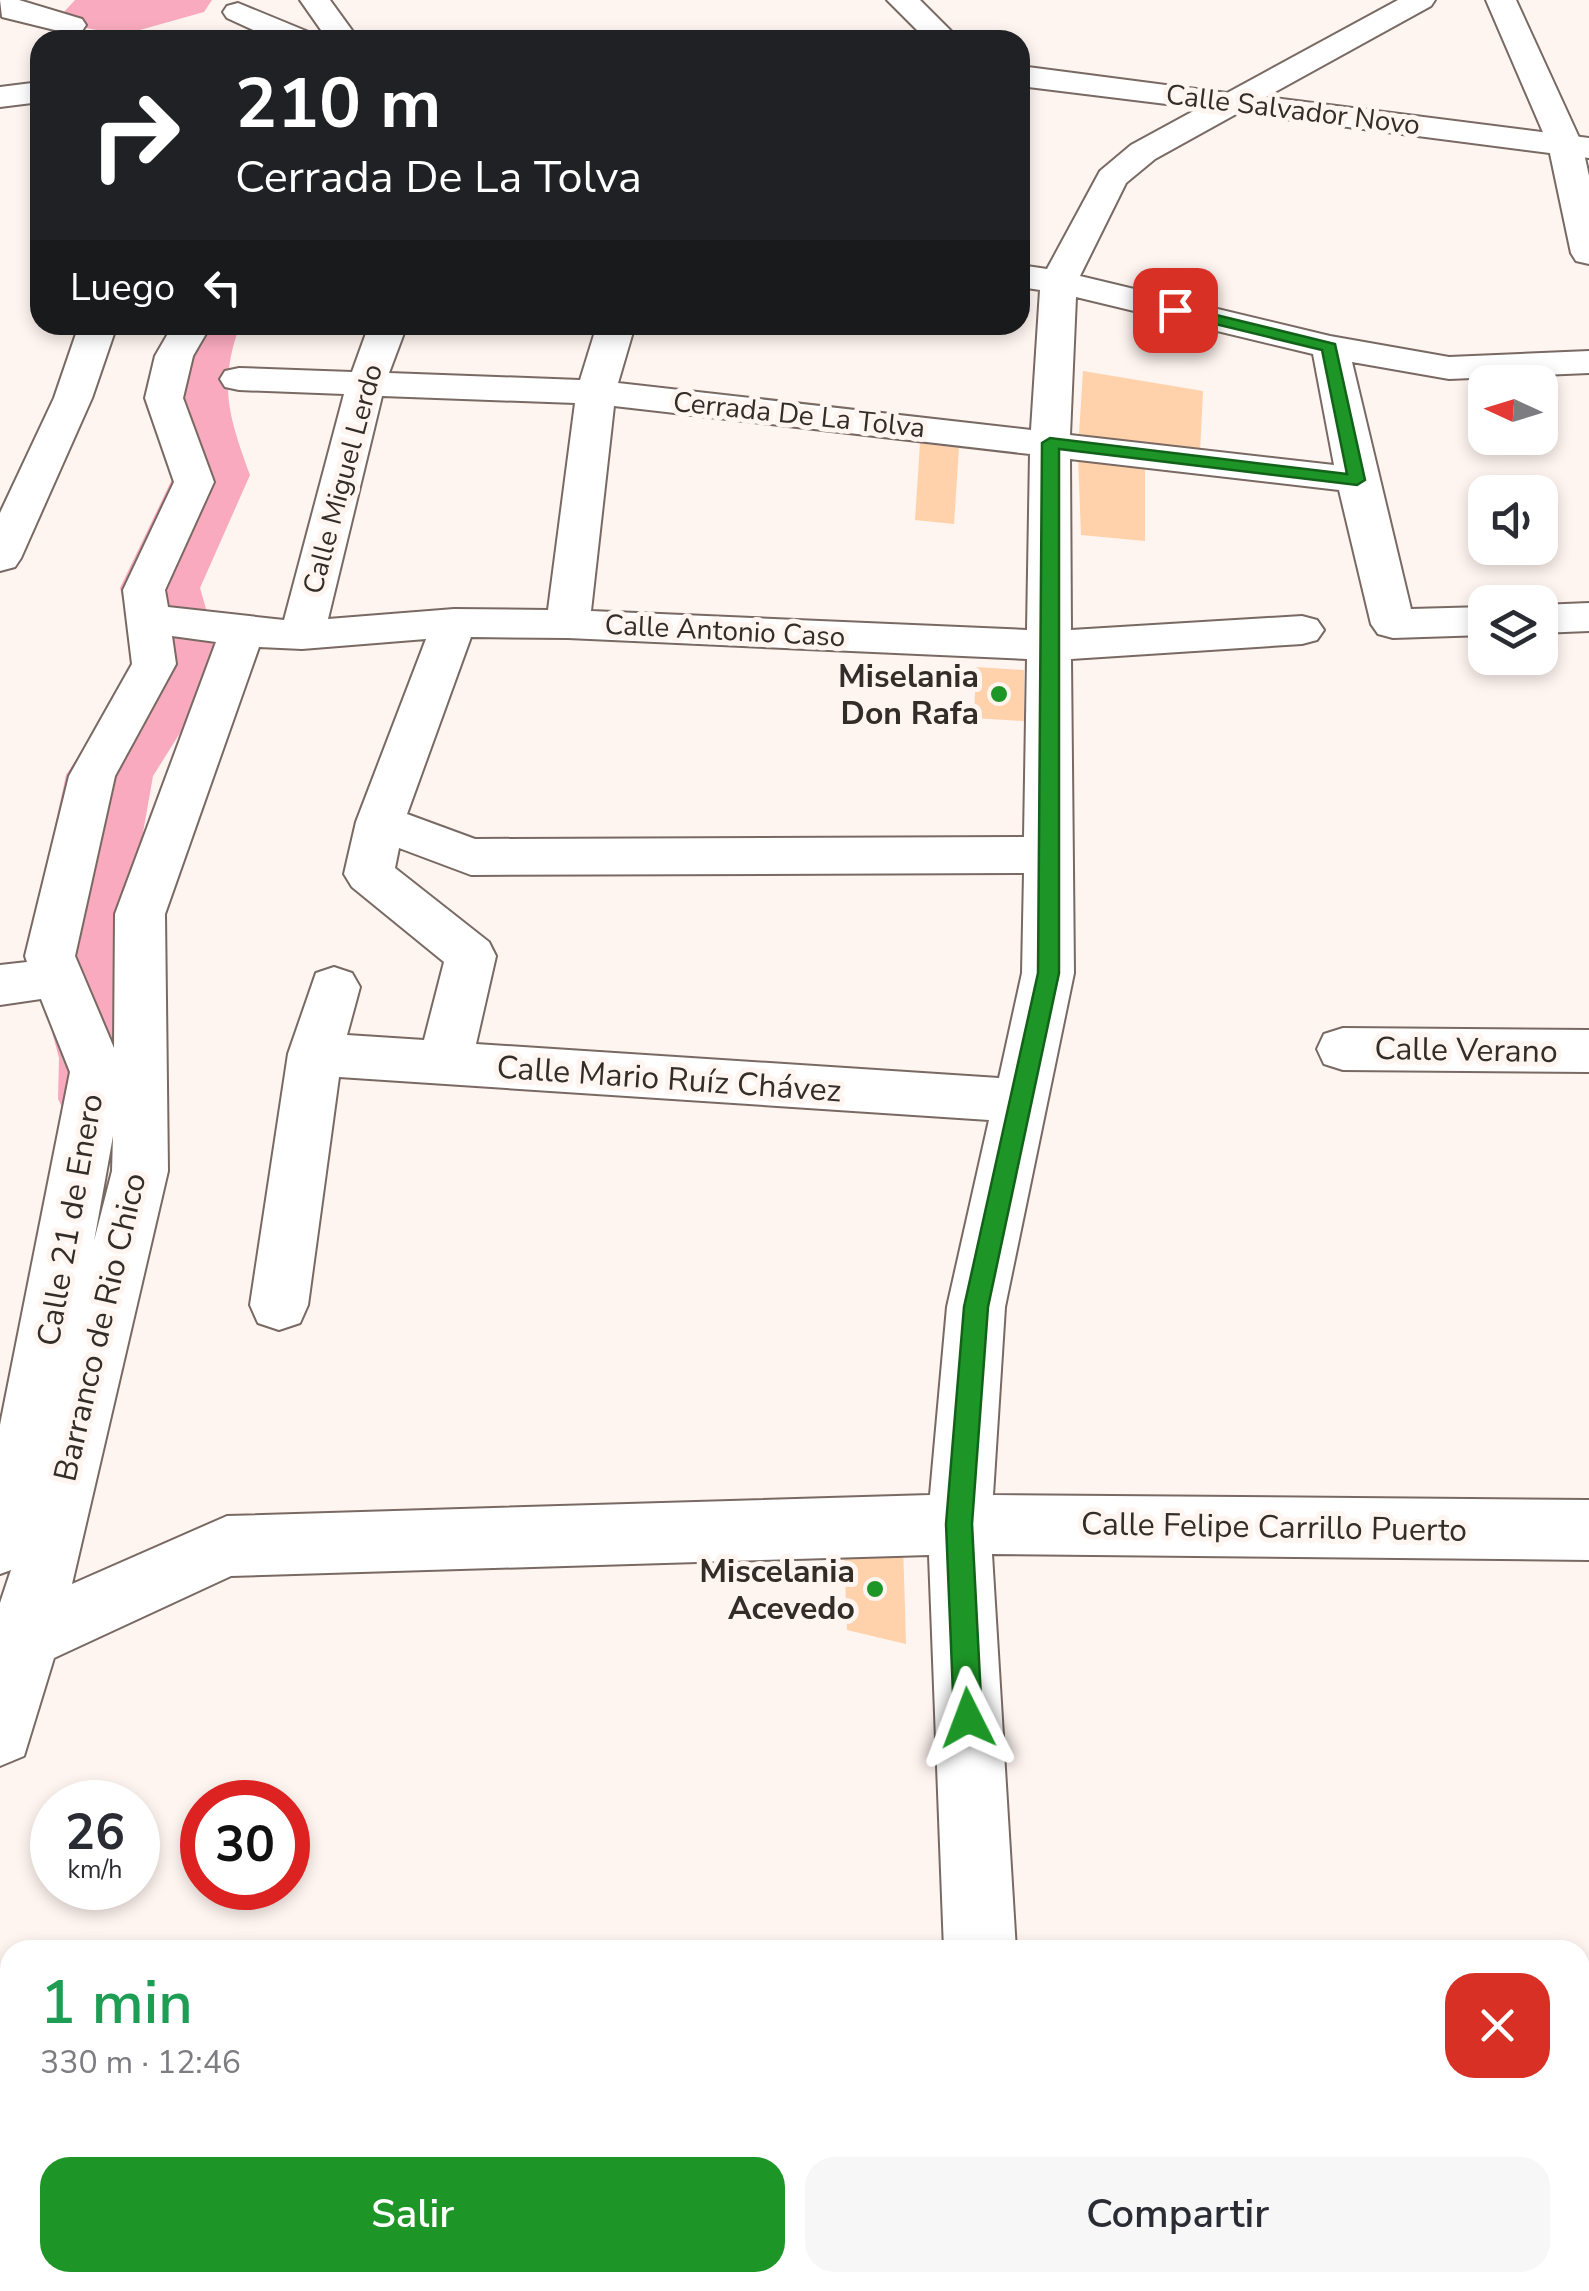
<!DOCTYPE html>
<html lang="es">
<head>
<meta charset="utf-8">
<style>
  :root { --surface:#fff; --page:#f7f7f7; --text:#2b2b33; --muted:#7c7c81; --accent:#1d9627 }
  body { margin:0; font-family:"Nunito Sans",sans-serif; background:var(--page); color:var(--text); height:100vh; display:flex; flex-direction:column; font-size:38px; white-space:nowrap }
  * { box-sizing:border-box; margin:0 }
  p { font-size:32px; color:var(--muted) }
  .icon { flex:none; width:55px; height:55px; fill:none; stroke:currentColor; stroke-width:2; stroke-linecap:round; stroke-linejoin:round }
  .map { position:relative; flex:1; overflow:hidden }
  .panel { position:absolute; left:0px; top:1940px; width:1590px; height:352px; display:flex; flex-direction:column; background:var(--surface); border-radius:30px 30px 0 0; box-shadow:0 5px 15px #0003 }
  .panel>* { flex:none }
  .guide { position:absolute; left:30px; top:30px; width:1000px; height:305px; border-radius:30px; box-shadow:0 5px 15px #0003; background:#202124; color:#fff; overflow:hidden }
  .needle { width:65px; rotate:274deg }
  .fabs { position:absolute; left:1468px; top:365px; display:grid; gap:20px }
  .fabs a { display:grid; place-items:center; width:90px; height:90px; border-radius:20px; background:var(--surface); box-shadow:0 5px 15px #0003; font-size:50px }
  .speed { position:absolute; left:30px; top:1780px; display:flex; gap:20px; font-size:50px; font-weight:700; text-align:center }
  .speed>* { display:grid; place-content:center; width:130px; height:130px; border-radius:50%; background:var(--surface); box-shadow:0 5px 15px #0003; line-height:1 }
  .speed small { font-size:25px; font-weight:400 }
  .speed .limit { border:15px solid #d22; background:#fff; color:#111 }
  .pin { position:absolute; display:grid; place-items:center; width:85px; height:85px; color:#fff; margin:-42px; border-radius:20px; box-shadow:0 5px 15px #0006 }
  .me { position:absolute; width:110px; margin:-55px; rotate:357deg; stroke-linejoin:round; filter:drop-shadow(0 0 8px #0008) }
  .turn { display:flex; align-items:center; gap:35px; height:210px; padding:0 40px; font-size:45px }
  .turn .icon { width:130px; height:130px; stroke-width:2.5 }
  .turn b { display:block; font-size:70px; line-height:85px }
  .then { display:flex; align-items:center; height:95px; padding:0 40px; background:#0003; gap:20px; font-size:38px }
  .round { display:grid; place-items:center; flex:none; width:105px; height:105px; border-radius:30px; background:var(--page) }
  .overview { display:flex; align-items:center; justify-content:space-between; height:170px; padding:0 40px }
  h1 { font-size:60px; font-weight:600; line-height:75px; color:#1e9e55 }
  .action { display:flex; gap:20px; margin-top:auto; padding:20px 40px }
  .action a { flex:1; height:115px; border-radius:30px; background:var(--accent); color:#fff; font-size:40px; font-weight:600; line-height:115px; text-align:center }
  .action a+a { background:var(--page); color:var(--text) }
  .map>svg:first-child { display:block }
</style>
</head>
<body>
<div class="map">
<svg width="1589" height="2291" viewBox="0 0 1589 2291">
  <rect width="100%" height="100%" fill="#fef4f0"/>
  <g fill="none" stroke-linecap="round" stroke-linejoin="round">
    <path fill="#f9aabe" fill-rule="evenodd" d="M75 0H212L204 12 122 35 71 25 63 13Z
      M170 325H240C218 385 229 417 250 475L200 588 214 636V659L202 698 153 776 123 946 158 1058V1099L144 1128 108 1139 72 1128 58 1099 59 1058 29 946 66 775 119 694 132 659V636L120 588 174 475C155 417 147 384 170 325Z"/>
  </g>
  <path fill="#ffd2ab" d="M1083 371 1203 391 1200 452 1079 434Z
    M920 443 959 448 954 524 915 520Z
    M1078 457 1145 467V541L1081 535Z
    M976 667 1024 670V721L974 718Z
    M903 1543 906 1644 847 1630 844 1549Z"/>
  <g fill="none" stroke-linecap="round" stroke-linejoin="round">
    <g stroke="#786963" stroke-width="4">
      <path id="street" d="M0 0H19L82 19 86 25 82 31 71 34 2 17Z
        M300 0H330L359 40H328Z
        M887 0H920L960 40H927Z
        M1398 0H1435L1431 6 1266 97 1589 138V158L1238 113 1155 159 1126 183 1080 276 1330 336 1449 357 1589 351V373L1449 379 1352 362 1411 609 1485 607V635L1393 638 1378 634 1371 624 1339 490 1070 459 1071 630 1302 616 1317 620 1324 630 1317 640 1302 644 1071 659 1074 973 1005 1307 993 1495 1589 1500V1560L992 1554 1016 1950H944L929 1555 231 1576 54 1658 24 1756 0 1766V1603L11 1570 0 1574V1425L70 1072 41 999 0 1005V965L27 962 25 956 69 776 132 664 123 590 174 482 145 398 155 356 173 325H211L193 356 183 398 214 482 165 590 168 607 284 620 344 394 239 390 225 387 220 379 225 371 239 368 352 372 369 325H407L389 373 580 380 597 325H635L618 383 1031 430 1040 290 1020 287V265L1047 269 1100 171 1131 145 1199 108 1020 86V66L1227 93ZM1076 297 1313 354 1334 465 1070 435ZM382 396 575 403 548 610 454 609 328 619ZM614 406 1030 454 1027 630 591 611ZM172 636 216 642 115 914 114 1048 75 956 115 776 176 664ZM471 637 568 638 1027 659 1024 837 475 839 407 814ZM426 639 356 822 344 874 352 887 444 962 424 1040 347 1035 360 987 352 973 334 967 316 973 288 1054 250 1305 258 1323 279 1330 300 1323 308 1305 339 1077 989 1120 947 1307 930 1495 227 1516 72 1584 168 1171 165 914 259 647 302 649ZM399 848 471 875 1024 873 1022 973 999 1078 476 1044 496 956 489 942 395 868ZM113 1136 112 1171 94 1241Z
        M238 3 311 33 315 40H275L227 18 223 12 227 6Z
        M40 82V102L0 107V87Z
        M79 325H117L92 398 21 558 15 567 0 571V513L54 398Z
        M1589 603V631L1540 633V605Z
        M1343 1028 1589 1030V1072L1343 1070 1324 1064 1317 1049 1324 1034Z
        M1580 1974 1589 1975V2049L1580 2048Z
        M0 1991 10 1995V2227L0 2231Z
        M391 2282H471L470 2291H390Z
        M519 2282H600L604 2291H523Z
        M965 2282H1045L1046 2291H966Z"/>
    </g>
    <g stroke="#786963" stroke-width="4">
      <path id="secondary" d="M1486 0H1516L1582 144 1589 176V264L1576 261 1571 253 1548 144Z"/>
    </g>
    <use href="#street" fill="#fff" fill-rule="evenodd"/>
    <use href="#secondary" fill="#fff" fill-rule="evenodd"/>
  </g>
  <path fill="#1d9627" stroke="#136219" stroke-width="2.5" d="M1175 305 1335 344 1365 480 1357 485 1059 449V973L988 1307 972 1524 982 1718 978 1728 968 1732 958 1728 954 1718 946 1524 964 1307 1038 973 1042 443 1050 438 1347 474 1322 350 1170 313V307Z"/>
  <g fill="#1d9627" stroke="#fef4f0" stroke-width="4">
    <circle cx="999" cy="694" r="10"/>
    <circle cx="875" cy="1589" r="10"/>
  </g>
  <g text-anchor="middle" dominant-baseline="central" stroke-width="10" stroke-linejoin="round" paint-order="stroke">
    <g font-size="28" fill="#332d2a" stroke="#fef4f0">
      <text transform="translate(1293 110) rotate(7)">Calle Salvador Novo</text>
      <text transform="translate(799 415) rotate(6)">Cerrada De La Tolva</text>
      <text transform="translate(343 479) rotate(-75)">Calle Miguel Lerdo</text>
      <text transform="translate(725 631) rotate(3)">Calle Antonio Caso</text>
    </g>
    <g font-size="32" font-weight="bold" fill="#332d2a" stroke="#fef4f0" text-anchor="end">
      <text x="979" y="676">Miselania<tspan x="979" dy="37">Don Rafa</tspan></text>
      <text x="855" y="1571">Miscelania<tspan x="855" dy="37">Acevedo</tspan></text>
    </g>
    <g font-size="32" fill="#332d2a" stroke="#fef4f0">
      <text transform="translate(1466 1050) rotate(1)">Calle Verano</text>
      <text transform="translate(669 1079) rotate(4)">Calle Mario Ruíz Chávez</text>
      <text transform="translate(70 1220) rotate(-80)">Calle 21 de Enero</text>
      <text transform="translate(100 1327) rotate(-77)">Barranco de Rio Chico</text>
      <text transform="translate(1274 1527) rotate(1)">Calle Felipe Carrillo Puerto</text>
    </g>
  </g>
</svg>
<div class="fabs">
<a><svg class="needle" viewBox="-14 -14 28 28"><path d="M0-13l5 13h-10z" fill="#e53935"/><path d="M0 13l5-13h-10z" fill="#7c7c81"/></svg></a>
<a><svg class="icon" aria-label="sound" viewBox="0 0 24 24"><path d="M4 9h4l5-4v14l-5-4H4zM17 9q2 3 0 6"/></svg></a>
<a><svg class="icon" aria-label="layers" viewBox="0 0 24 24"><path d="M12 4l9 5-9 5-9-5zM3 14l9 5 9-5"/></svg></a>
</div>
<div class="speed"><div>26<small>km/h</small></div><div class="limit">30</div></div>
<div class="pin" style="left:1175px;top:310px;background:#d93025"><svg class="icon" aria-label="arrive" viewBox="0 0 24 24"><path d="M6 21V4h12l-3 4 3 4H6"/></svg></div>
<svg class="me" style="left:968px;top:1718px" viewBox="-20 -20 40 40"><path d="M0-17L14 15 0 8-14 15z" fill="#1d9627" stroke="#fff" stroke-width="4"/></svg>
<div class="guide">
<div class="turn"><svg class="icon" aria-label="right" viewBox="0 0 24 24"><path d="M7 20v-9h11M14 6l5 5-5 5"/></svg><div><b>210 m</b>Cerrada De La Tolva</div></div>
<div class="then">Luego<svg class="icon" aria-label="left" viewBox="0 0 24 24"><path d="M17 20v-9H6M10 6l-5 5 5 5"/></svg></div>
</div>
<section class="panel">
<div class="overview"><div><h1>1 min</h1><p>330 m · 12:46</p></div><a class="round" style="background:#d93025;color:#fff"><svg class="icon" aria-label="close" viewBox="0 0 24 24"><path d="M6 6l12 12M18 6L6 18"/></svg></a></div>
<div class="action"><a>Salir</a><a>Compartir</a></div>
</section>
</div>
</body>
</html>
